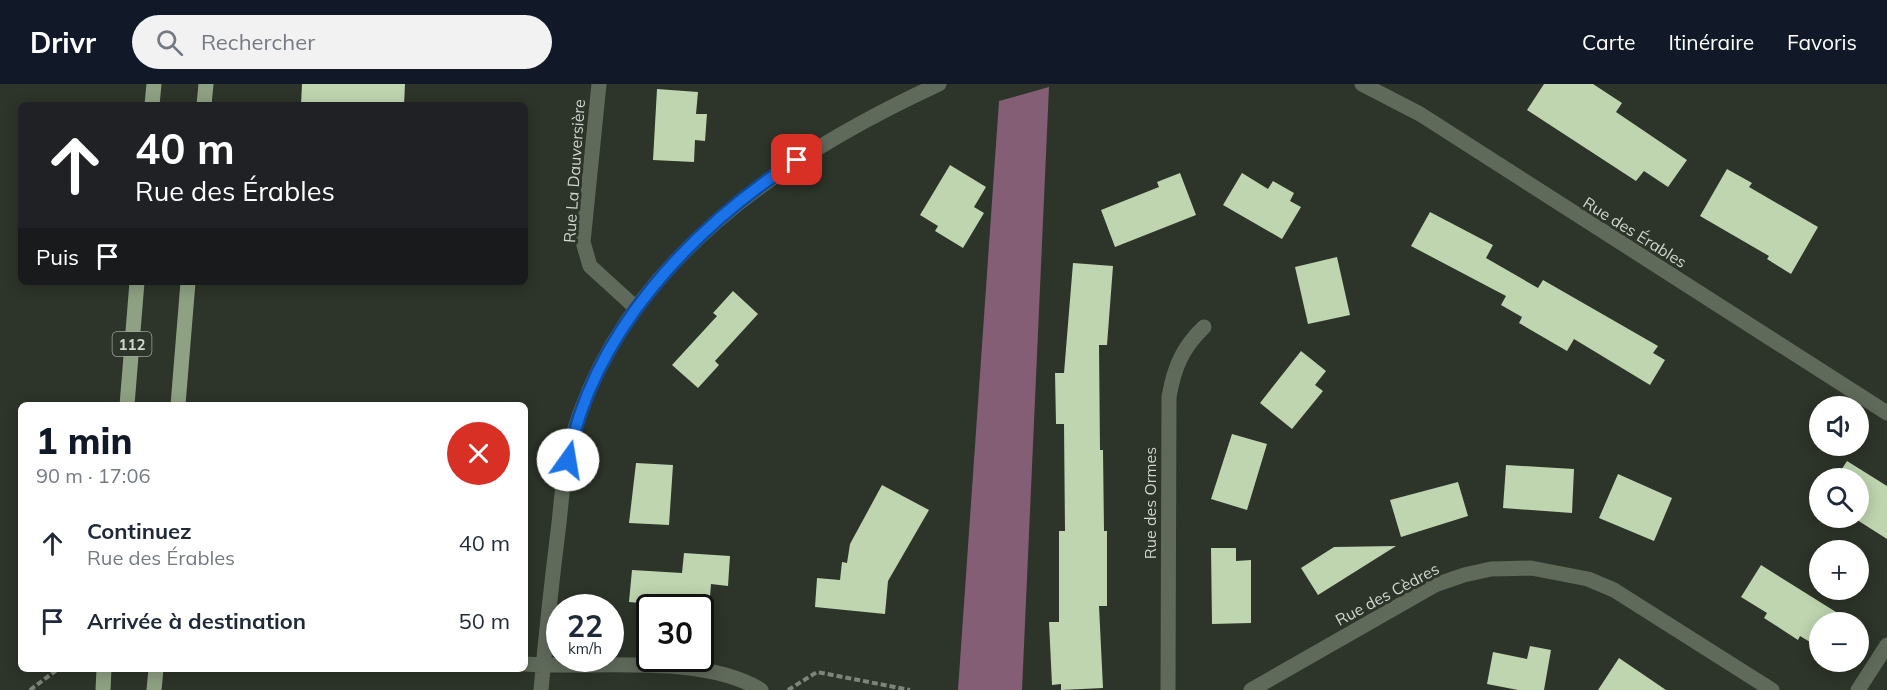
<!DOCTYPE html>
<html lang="fr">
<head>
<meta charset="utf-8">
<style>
  :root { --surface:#fff; --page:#f2f2f3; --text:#1f2937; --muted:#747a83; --accent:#111827 }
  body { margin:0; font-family:Mulish,sans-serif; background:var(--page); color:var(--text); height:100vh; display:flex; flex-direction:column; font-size:22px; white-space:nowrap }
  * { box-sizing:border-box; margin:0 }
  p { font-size:20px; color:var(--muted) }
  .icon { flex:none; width:33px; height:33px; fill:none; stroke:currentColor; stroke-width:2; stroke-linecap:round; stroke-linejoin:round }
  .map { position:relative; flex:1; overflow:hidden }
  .sheet { position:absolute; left:18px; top:318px; width:510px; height:270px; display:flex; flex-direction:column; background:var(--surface); border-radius:9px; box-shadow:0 3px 15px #0003 }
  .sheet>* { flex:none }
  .banner { position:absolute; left:18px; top:18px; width:510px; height:183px; border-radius:9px; box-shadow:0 3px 15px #0003; background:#202124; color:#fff; overflow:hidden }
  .fabs { position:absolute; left:1809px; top:312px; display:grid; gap:12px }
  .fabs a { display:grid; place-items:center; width:60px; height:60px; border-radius:50%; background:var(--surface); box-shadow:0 3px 15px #0003; font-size:30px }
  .speed { position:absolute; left:546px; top:510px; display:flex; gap:12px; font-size:30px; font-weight:700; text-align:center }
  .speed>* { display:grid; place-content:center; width:78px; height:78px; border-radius:50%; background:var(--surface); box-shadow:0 3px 15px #0003; line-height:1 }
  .speed small { font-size:15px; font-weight:400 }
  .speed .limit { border:3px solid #111; border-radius:9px; background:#fff; color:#111 }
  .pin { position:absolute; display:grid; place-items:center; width:51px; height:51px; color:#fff; margin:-26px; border-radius:12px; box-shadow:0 3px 9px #0006 }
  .me { position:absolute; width:66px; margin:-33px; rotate:13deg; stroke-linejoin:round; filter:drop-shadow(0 0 4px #0008) }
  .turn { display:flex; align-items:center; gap:21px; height:126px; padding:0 18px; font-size:27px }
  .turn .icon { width:78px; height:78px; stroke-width:2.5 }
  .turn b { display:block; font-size:42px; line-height:51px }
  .then { display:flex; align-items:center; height:57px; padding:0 18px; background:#0003; gap:12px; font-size:22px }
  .round { display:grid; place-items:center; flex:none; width:63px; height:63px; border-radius:32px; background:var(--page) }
  .headline { display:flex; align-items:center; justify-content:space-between; height:102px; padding:0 18px }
  h1 { font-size:36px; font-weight:800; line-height:45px; color:var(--accent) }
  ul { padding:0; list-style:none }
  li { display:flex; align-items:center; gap:18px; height:78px; padding:0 18px }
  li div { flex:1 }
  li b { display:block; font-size:22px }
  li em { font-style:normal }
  header { display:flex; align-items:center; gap:36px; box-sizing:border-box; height:84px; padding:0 30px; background:var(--accent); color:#fff }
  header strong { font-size:28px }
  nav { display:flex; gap:33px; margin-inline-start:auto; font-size:21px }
  .search { width:420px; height:54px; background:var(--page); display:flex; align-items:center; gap:15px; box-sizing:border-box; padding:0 21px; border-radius:33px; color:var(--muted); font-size:22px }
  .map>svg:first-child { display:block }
</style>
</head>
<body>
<header>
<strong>Drivr</strong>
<div class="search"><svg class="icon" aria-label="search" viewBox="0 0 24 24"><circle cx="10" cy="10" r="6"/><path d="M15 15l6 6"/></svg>Rechercher</div>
<nav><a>Carte</a><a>Itinéraire</a><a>Favoris</a></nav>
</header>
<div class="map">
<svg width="1887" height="606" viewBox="0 0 1887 606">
  <rect width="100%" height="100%" fill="#2d3429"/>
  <path fill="#845e74" d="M1049 3 1022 606H958L999 17Z"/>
  <path fill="#bed5af" d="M302 0H405L404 21H301Z
    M1544 0H1593L1622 19 1616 28 1687 76 1668 103 1644 87 1636 97 1527 26Z
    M657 5 698 8 696 30H707L705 57 695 56 694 78 653 76Z
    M950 81 986 103 974 123 984 129 963 164 935 147 938 142 920 131Z
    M1727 85 1752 99 1749 103 1818 143 1791 190 1767 175 1769 172 1700 132Z
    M1180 89 1196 131 1115 163 1101 126 1159 103 1157 98Z
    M1242 89 1268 105 1273 97 1294 109 1290 117 1301 123 1282 155 1223 121Z
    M1430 128 1493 161 1486 174 1538 204 1543 196 1658 262 1653 269 1665 276 1650 301 1574 255 1567 267 1519 239 1522 233 1501 221 1506 212 1411 162Z
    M1337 173 1350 231 1308 240 1295 183Z
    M1073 179 1113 182 1107 261H1099L1100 366H1103L1104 447H1107V522H1099L1103 604 1061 606V600L1052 601 1049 538H1059V447H1065L1064 340H1056L1055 289H1064Z
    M733 207 758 230 715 277 719 281 698 304 672 281 717 232 713 229Z
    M1301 267 1326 287 1315 301 1323 307 1292 345 1260 319Z
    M1232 350 1267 360 1247 426 1211 415Z
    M1847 377 1887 402V455L1854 434H1858V394H1836Z
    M636 379 673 381 669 441 629 439Z
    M1506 381 1574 385 1572 429 1503 424Z
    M1618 390 1672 414 1654 457 1599 434Z
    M1458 398 1468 432 1401 453 1390 416Z
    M882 401 929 426 888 497 885 530 815 523 817 494 840 496 842 478 847 479 850 460Z
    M1396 462 1318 511 1301 484 1334 463Z
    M1211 464H1236V477L1251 476V539L1212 540Z
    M684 469 730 472 728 502 711 500 709 525 629 518 632 486 682 489Z
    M1761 481 1852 538H1820V564L1800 552 1798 556 1764 534 1767 529 1741 513Z
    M1530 562 1551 566 1544 606H1518L1487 600 1493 568 1527 575Z
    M1619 574 1666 606H1598Z"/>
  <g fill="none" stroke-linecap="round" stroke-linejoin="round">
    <path stroke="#7e847b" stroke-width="4" stroke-dasharray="6 3" stroke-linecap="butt" d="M30 606 58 585
      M788 606 817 588 910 606"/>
    <path stroke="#606a5b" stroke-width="15" d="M599 0 583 158 590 182 636 224
      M1362 0 1420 30 1887 329
      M525 580C594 585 702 569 761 606
      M541 606C546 550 552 495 559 439 562 411 564 381 572 354 622 179 783 72 939 0
      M1168 606 1169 313C1174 284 1182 264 1204 243
      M1251 606 1435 501 1464 491 1491 485 1531 484 1588 495 1614 506 1772 606
      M1858 606 1887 561"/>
    <path stroke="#8ea182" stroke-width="15" d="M152 21 154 0
      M204 21 206 0
      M127 321 137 198
      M178 321 188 198
      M103 606 104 585
      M154 606 156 585"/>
  </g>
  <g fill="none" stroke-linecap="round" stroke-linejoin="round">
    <g stroke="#114b97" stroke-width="15">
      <path id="route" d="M568 376C592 249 692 144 797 76"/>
    </g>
    <use href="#route" stroke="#1a73e8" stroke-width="10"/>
  </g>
  <g text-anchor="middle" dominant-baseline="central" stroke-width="6" stroke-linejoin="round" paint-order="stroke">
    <rect fill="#2d3429" stroke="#a0a59d" stroke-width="1.5" x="112.5" y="248" width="39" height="24" rx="4.5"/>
    <g font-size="15" font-weight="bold" fill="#d1d6cf">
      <text x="132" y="260">112</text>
    </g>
    <g font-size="16" fill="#d1d6cf" stroke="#2d3429">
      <text transform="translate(574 87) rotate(-86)">Rue La Dauversière</text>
      <text transform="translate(1635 148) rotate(32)">Rue des Érables</text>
      <text transform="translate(1150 419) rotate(-90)">Rue des Ormes</text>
      <text transform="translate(1387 510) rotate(-28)">Rue des Cèdres</text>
    </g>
  </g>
</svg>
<div class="fabs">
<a><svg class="icon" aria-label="sound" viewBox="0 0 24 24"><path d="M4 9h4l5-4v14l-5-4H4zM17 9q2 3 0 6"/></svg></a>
<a><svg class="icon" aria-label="search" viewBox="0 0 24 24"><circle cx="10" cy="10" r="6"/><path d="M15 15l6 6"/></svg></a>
<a>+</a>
<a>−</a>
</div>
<div class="speed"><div>22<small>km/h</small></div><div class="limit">30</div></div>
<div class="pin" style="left:797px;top:76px;background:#d93025"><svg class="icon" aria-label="arrive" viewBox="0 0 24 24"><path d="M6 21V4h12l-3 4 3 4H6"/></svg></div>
<svg class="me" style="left:568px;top:376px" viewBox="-20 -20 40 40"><circle r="19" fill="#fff"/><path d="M0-13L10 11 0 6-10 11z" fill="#1a73e8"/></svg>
<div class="banner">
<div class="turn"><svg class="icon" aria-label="ahead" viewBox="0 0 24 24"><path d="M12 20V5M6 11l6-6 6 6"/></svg><div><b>40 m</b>Rue des Érables</div></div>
<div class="then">Puis<svg class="icon" aria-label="arrive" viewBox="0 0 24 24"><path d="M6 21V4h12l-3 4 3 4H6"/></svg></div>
</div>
<section class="sheet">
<div class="headline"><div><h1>1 min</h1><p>90 m · 17:06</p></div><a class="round" style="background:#d93025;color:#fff"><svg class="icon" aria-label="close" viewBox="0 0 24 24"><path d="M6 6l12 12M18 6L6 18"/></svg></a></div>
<ul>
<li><svg class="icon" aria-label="ahead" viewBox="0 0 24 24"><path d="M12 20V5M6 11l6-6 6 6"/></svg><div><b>Continuez</b><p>Rue des Érables</p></div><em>40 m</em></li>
<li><svg class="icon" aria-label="arrive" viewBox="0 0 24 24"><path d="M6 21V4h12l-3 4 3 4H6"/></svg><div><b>Arrivée à destination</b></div><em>50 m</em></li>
</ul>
</section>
</div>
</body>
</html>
